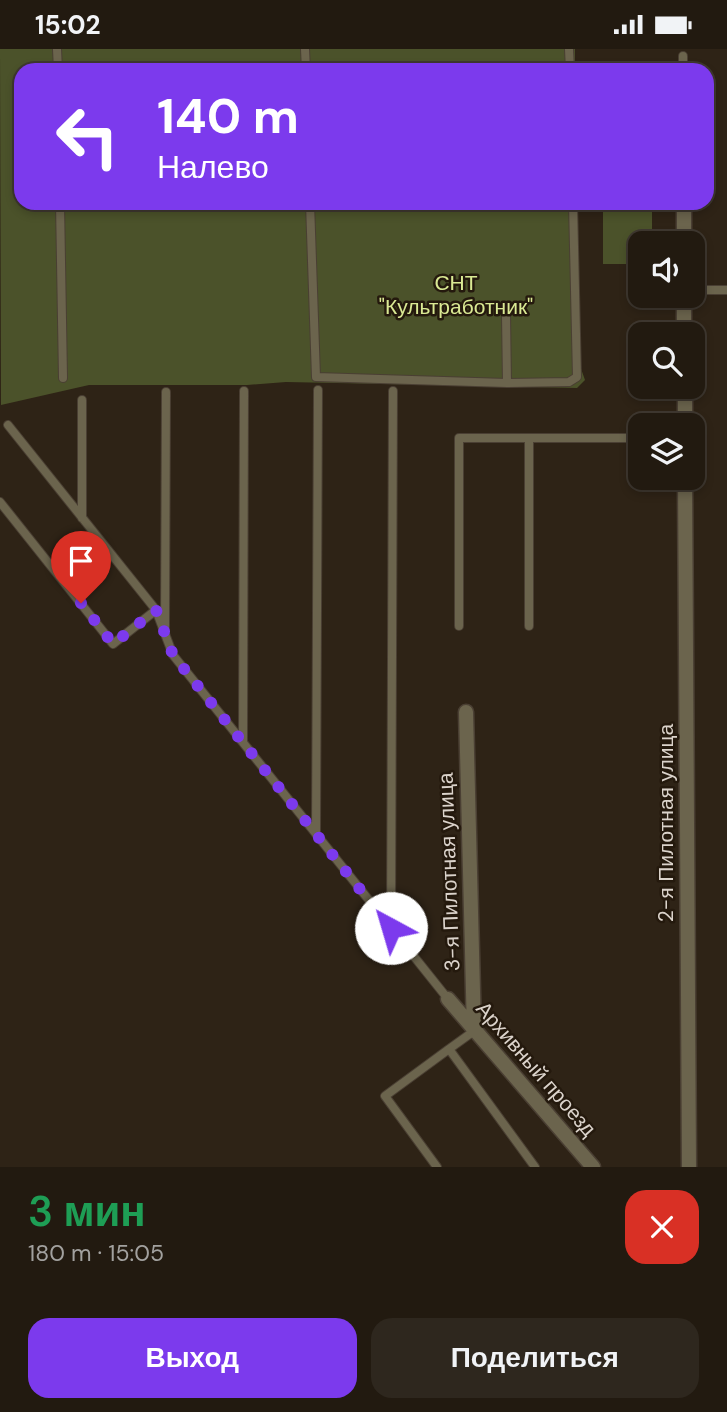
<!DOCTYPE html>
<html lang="ru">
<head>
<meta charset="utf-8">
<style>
  :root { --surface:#221a10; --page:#2e271e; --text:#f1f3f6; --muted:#a2a19f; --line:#3f3830; --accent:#7c3aed }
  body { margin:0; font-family:"DM Sans",sans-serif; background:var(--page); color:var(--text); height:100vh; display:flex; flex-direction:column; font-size:26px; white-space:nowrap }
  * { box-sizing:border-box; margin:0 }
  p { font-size:23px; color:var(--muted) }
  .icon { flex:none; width:38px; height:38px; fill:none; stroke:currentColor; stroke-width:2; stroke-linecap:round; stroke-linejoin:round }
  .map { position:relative; height:1118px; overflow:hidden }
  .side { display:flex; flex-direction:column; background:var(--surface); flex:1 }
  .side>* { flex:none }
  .banner { position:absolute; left:14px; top:14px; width:700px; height:147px; border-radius:21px; box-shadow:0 4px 10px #0003,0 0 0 2px var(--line); background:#7c3aed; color:#fff; overflow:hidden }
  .controls { position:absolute; left:628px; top:182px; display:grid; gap:14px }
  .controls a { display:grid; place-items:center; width:77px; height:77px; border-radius:14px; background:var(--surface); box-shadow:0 4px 10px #0003,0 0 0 2px var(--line); font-size:35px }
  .pin { position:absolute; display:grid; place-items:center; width:60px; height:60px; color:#fff; margin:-72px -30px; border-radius:50% 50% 50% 0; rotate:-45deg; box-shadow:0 0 7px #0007 }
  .pin .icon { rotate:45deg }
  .me { position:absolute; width:77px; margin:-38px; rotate:321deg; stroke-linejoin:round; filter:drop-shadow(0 0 5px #0008) }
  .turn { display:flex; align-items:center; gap:24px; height:147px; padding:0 28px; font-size:32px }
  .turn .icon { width:91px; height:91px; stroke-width:2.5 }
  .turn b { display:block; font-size:49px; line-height:60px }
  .round { display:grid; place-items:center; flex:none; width:74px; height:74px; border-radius:21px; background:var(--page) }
  .headline { display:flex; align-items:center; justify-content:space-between; height:119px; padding:0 28px }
  h1 { font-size:42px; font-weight:600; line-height:52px; color:#1e9e55 }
  .primary-button { display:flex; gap:14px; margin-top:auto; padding:14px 28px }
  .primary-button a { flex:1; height:80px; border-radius:21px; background:var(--accent); color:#fff; font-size:28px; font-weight:600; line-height:80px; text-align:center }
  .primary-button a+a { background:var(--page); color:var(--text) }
  .status { display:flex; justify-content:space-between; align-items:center; height:49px; padding:0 35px; background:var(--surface); direction:ltr }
  .status svg { height:19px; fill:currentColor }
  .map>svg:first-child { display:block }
</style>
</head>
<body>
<div class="status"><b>15:02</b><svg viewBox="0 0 49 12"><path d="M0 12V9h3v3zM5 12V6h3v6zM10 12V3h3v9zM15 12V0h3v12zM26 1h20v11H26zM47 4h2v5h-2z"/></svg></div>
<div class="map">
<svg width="727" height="1118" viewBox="0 0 727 1118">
  <rect width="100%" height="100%" fill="#2e2316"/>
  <path fill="#4b522a" d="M0 0H575V21H21V154H577L579 314 585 331 577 339 286 333 247 336H89L1 356Z
    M603 154H652V194H640V215H603Z"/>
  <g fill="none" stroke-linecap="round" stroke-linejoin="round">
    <g stroke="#4a3f33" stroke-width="10">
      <path id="service" d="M57 0 58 21
        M305 0 306 21
        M569 0 570 21
        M683 7V21
        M60 154 63 329
        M310 154 316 328 507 334 569 333 577 328 573 154
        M693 241H727
        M506 266 507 334
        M8 376 156 561 173 606 448 950
        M529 389H640
        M0 453 113 595 156 561
        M82 469V351
        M459 577V389H529V577
        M165 578 166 343
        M243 692 244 342
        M316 785 318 341
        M391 878 393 342
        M449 1000 474 982
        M437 1118 385 1047 449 1000 535 1118"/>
    </g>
    <g stroke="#4a3f33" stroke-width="17">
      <path id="minor" d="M684 154V194
        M684 247V285
        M685 338V376
        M685 429 689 1118
        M466 663 474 982
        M448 950 593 1118"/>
    </g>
    <use href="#service" stroke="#6b644d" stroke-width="8"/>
    <use href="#minor" stroke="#6b644d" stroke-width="14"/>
  </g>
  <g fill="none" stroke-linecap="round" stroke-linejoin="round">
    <path stroke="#7c3aed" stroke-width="12" stroke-dasharray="0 21.6" d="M81 554 113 595 156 561 173 606 391 879"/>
  </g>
  <g text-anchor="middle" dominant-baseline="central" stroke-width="5" stroke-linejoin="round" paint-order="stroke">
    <g font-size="21" fill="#dae993" stroke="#24190d">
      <text x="456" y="234">СНТ<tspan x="456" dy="24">"Культработник"</tspan></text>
    </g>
    <g font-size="21" fill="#dbd3cb" stroke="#24190d">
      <text transform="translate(666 774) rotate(-90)">2-я Пилотная улица</text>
      <text transform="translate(449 823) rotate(-92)">3-я Пилотная улица</text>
      <text transform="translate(536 1020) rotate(49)">Архивный проезд</text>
    </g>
  </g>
</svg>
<div class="controls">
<a><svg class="icon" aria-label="sound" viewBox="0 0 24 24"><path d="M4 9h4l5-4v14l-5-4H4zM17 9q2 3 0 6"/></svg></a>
<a><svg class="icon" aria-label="search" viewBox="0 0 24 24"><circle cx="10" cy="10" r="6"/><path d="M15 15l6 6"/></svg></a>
<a><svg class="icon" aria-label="layers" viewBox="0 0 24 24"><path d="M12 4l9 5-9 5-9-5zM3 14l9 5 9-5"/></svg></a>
</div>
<div class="pin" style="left:81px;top:554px;background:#d93025"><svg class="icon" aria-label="arrive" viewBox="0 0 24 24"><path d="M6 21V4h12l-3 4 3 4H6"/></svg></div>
<svg class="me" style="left:391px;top:879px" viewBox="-20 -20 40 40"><circle r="19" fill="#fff"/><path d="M0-13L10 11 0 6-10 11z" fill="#7c3aed"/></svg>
<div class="banner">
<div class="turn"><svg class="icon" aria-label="left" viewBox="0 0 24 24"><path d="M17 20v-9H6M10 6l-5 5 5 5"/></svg><div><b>140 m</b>Налево</div></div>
</div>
</div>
<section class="side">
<div class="headline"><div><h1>3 мин</h1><p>180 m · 15:05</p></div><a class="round" style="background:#d93025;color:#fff"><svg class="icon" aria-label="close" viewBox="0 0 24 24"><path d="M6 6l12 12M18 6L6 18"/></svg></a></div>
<div class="primary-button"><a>Выход</a><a>Поделиться</a></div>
</section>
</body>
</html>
